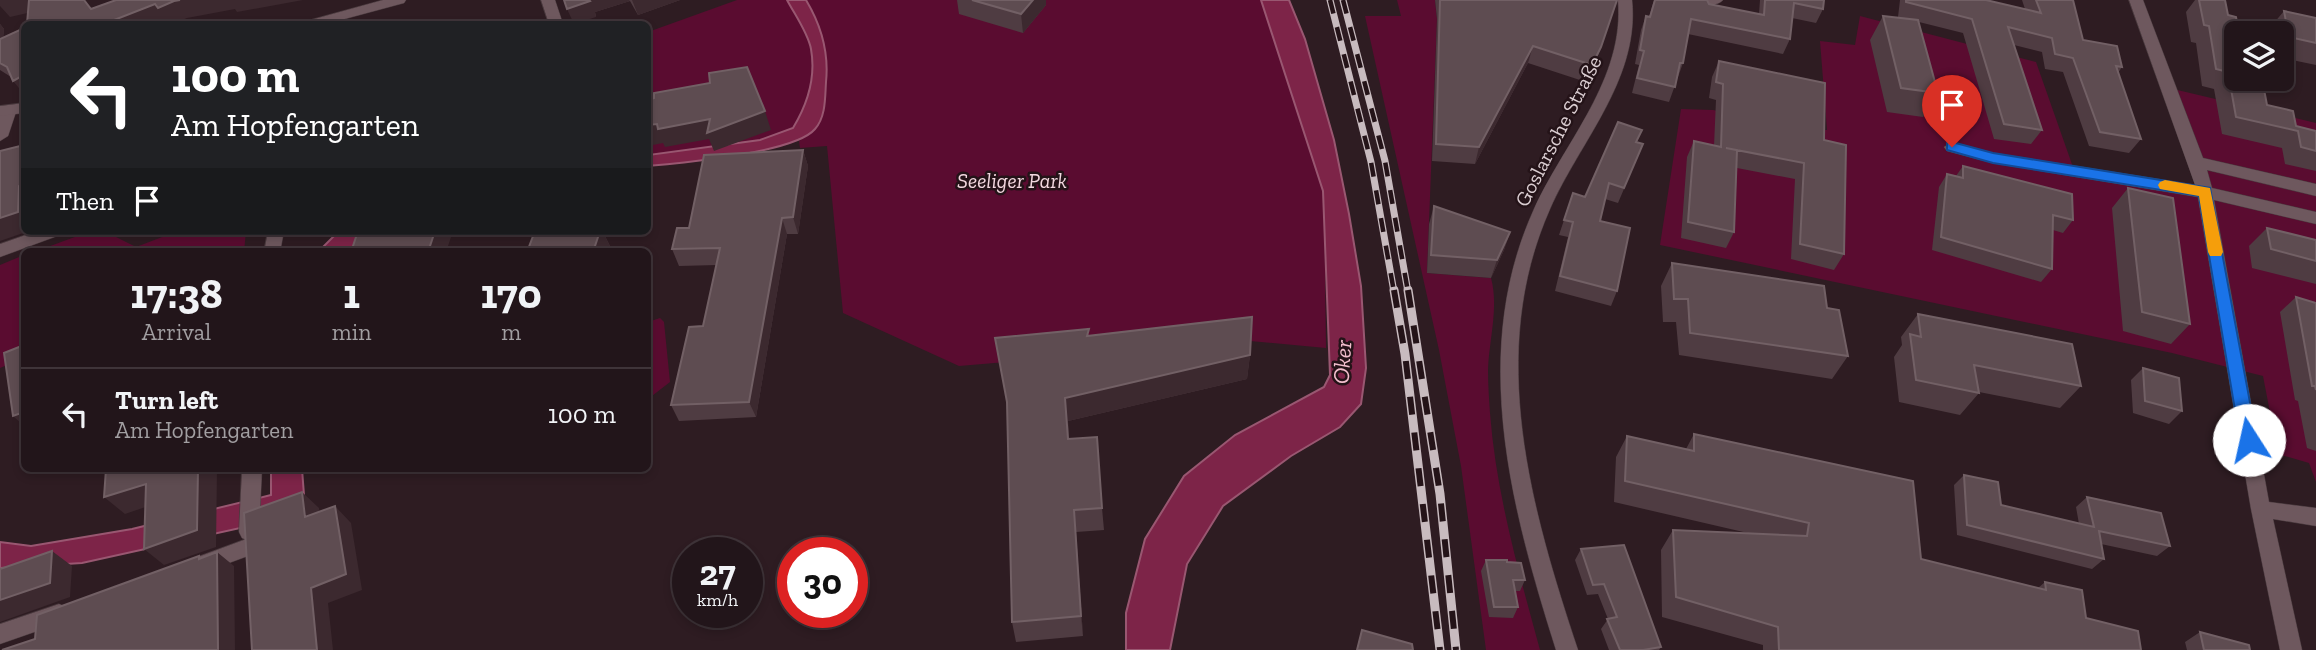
<!DOCTYPE html>
<html lang="en">
<head>
<meta charset="utf-8">
<style>
  :root { --surface:#22151a; --page:#2e2227; --text:#f1f3f6; --muted:#a29fa2; --line:#3f3439 }
  body { margin:0; font-family:"Zilla Slab",serif; background:var(--page); color:var(--text); height:100vh; display:flex; flex-direction:column; font-size:26px; white-space:nowrap }
  * { box-sizing:border-box; margin:0 }
  p { font-size:23px; color:var(--muted) }
  .icon { flex:none; width:38px; height:38px; fill:none; stroke:currentColor; stroke-width:2; stroke-linecap:round; stroke-linejoin:round }
  .map { position:relative; flex:1; overflow:hidden }
  .panel { position:absolute; left:21px; top:248px; width:630px; height:224px; display:flex; flex-direction:column; background:var(--surface); border-radius:10px; box-shadow:0 4px 10px #0003,0 0 0 2px var(--line) }
  .panel>* { flex:none }
  .top-card { position:absolute; left:21px; top:21px; width:630px; height:214px; border-radius:10px; box-shadow:0 4px 10px #0003,0 0 0 2px var(--line); background:#202124; color:#fff; overflow:hidden }
  .fabs { position:absolute; left:2224px; top:21px; display:grid; gap:14px }
  .fabs a { display:grid; place-items:center; width:70px; height:70px; border-radius:10px; background:var(--surface); box-shadow:0 4px 10px #0003,0 0 0 2px var(--line); font-size:35px }
  .speed { position:absolute; left:672px; top:537px; display:flex; gap:14px; font-size:35px; font-weight:700; text-align:center }
  .speed>* { display:grid; place-content:center; width:91px; height:91px; border-radius:50%; background:var(--surface); box-shadow:0 4px 10px #0003,0 0 0 2px var(--line); line-height:1 }
  .speed small { font-size:18px; font-weight:400 }
  .speed .limit { border:10px solid #d22; background:#fff; color:#111 }
  .pin { position:absolute; display:grid; place-items:center; width:60px; height:60px; color:#fff; margin:-72px -30px; border-radius:50% 50% 50% 0; rotate:-45deg; box-shadow:0 0 7px #0007 }
  .pin .icon { rotate:45deg }
  .me { position:absolute; width:77px; margin:-38px; rotate:350deg; stroke-linejoin:round; filter:drop-shadow(0 0 5px #0008) }
  .turn { display:flex; align-items:center; gap:24px; height:147px; padding:0 35px; font-size:32px }
  .turn .icon { width:91px; height:91px; stroke-width:2.5 }
  .turn b { display:block; font-size:49px; line-height:60px }
  .then { display:flex; align-items:center; height:66px; padding:0 35px; background:#0003; gap:14px; font-size:26px }
  .eta { display:flex; justify-content:space-evenly; align-items:center; height:119px; text-align:center }
  .eta b { font-size:42px; font-weight:700; line-height:49px }
  ul { padding:0; list-style:none }
  li { display:flex; align-items:center; gap:21px; height:91px; padding:0 35px; border-top:2px solid var(--line) }
  li div { flex:1 }
  li b { display:block; font-size:26px }
  li em { font-style:normal }
  .map>svg:first-child { display:block }
</style>
</head>
<body>
<div class="map">
<svg width="2316" height="650" viewBox="0 0 2316 650">
  <rect width="100%" height="100%" fill="#2e1c22"/>
  <path fill="#5a0c30" d="M737 0H792L812 35 813 104 793 136 648 159V32Z
    M806 0H1261L1324 191 1326 348 1250 341 959 366 843 313 827 146 800 148 799 141 815 129V15Z
    M1397 0H1435L1437 19 1427 273 1491 278C1499 307 1489 340 1488 370 1488 384 1489 399 1490 413 1496 493 1519 573 1540 650H1486L1461 466 1439 350 1365 16H1401Z
    M1860 16 2036 62 2074 170 2202 195 2169 88 2316 123V482L2309 463 2278 454 2263 376 2172 353 1660 245 1681 109 1713 110 1803 130H1827L1820 41 1855 45Z
    M91 231H104L136 247 178 231H246L244 252H34Z
    M24 255V358L0 368V265Z
    M660 318 664 322 670 382 648 399V322Z"/>
  <path fill="#7d2448" stroke="#995771" stroke-width="2" d="M787 0H806C821 25 829 53 826 82 825 97 826 117 815 129 795 153 681 163 648 166V155L760 140 793 128C807 105 816 77 811 49 808 33 795 15 787 0Z
    M1261 0H1289L1305 39 1334 140 1349 214 1361 286 1366 368 1361 404 1340 427 1291 456 1223 506 1187 564 1170 650H1126V613L1145 539 1184 476 1235 435 1324 387 1330 375 1323 191Z
    M339 231H376L357 252H318Z
    M271 469H302L305 508 272 521 82 563 0 568V542L31 546 132 529 271 495Z"/>
  <g fill="none" stroke-linecap="round" stroke-linejoin="round">
    <g stroke="#493a3e" stroke-width="1">
      <path id="street" d="M541 0H555L563 24H549Z
        M1699 0H1723C1718 6 1704 6 1699 0Z
        M2129 0H2143L2203 158 2316 184V196L2207 170 2212 188 2316 212V224L2214 200 2269 502 2316 508V526L2273 519 2302 650H2280L2251 509 2198 197 1993 163 1947 151 1944 147 1952 142 1993 153 2195 185Z
        M8 107 16 112 8 136 0 141V113L3 108Z
        M37 231H62L60 235 0 257V244Z
        M249 538 256 541 259 547 256 553 202 573 195 570 192 564 195 558Z
        M59 604 66 607 69 614 66 621 0 644V624Z"/>
    </g>
    <g stroke="#493a3e" stroke-width="1">
      <path id="secondary" d="M383 0H406L404 3 326 24H305L307 21Z
        M1618 0H1632C1640 79 1580 141 1550 209 1486 353 1531 509 1578 650H1556C1511 508 1469 352 1534 209 1565 141 1625 79 1618 0Z
        M24 103V113L0 116V106Z
        M268 231H284L280 252H264Z
        M242 469H262L259 532 256 538 249 541 242 538 239 532Z"/>
    </g>
    <use href="#street" fill="#6e585e" fill-rule="evenodd"/>
    <use href="#secondary" fill="#6e585e" fill-rule="evenodd"/>
    <g stroke="#c8bbbf" stroke-width="7">
      <path id="rail-far1" d="M1330 0 1371 162 1394 292
        M1343 0 1385 161 1408 292"/>
    </g>
    <g stroke="#c8bbbf" stroke-width="9">
      <path id="rail" d="M1394 290 1405 354 1440 650
        M1408 290 1440 494 1456 650"/>
    </g>
    <use href="#rail-far1" stroke="#241318" stroke-width="4.5" stroke-dasharray="14" stroke-linecap="butt"/>
    <use href="#rail" stroke="#241318" stroke-width="6" stroke-dasharray="18" stroke-linecap="butt"/>
  </g>
  <path fill="#4f3c42" d="M564 0H680L638 15 630 1 595 12 596 17Z
    M957 0H1046V5L1023 33 959 14Z
    M1435 0H1617L1595 64 1586 82 1528 63 1475 164 1432 161 1437 19Z
    M1654 0 1759 14 1760 0H1824L1823 9 1816 23 1792 18 1790 39 1783 54 1688 34 1683 63 1669 102 1632 93 1639 65 1635 64 1641 30 1646 16 1649 17Z
    M1900 0H1986L2025 9 2022 0H2073L2083 40 2122 67 2118 73 2141 139 2129 153 2089 146 2063 72 2045 69 2042 52 2014 45 2042 130 2031 144 1994 139 1963 33 1919 22 1938 93 1923 117 1887 112 1870 40 1883 16 1905 19 1898 17Z
    M2195 0H2223L2236 79 2267 105 2296 126 2316 131V171L2285 164 2282 148 2222 134 2214 89 2202 86 2196 43 2191 42 2186 12Z
    M2284 11 2316 18V65L2282 58V33H2269L2268 30Z
    M0 24 4 29 3 38 11 77 0 70Z
    M1719 61 1824 140 1844 254 1834 270 1791 259 1795 179 1737 168 1734 232 1726 248 1681 238 1687 157 1694 141 1714 146 1716 100 1709 98 1712 77Z
    M1637 142 1643 144 1618 203 1605 199 1600 221 1617 291 1611 306 1555 291 1568 237 1559 235 1573 193 1585 197Z
    M803 150 808 166 798 234H787L756 417 679 421 671 405 703 326 717 265 679 266 672 249 689 228Z
    M1963 166 2073 220 2063 233 2053 230 2052 269 2041 282 1932 250 1939 187 1947 174 1956 176Z
    M2128 188 2190 324 2171 344 2123 331 2112 208Z
    M1434 206 1510 232 1504 250 1491 278 1427 273 1429 224Z
    M2267 228 2316 240V284L2252 268 2249 246Z
    M491 231H606L605 236 610 246Z
    M1672 263 1848 356 1832 379 1679 355 1676 322H1663L1661 286Z
    M2296 297 2316 303V451L2307 448 2298 401 2295 400 2280 312Z
    M1918 314 2081 386 2060 408 1979 392V393L1960 415 1899 402 1894 357 1902 345 1901 337Z
    M1090 336 1250 355 1247 379 1068 421 1069 439 1102 508 1104 530 1076 532 1083 636 1016 642 1012 622Z
    M2143 368 2182 411 2169 424 2133 413 2131 380Z
    M1694 434 1921 559 2038 588 2045 582 2086 618 2141 650H1763V645L1662 617 1661 550 1673 530 1752 534 1614 502 1616 457 1627 436 1686 449Z
    M1964 475 2001 505 2079 524 2076 507 2087 497 2170 546 2157 556 2101 544 2104 559 2092 569 1957 535 1954 485Z
    M1581 549 1661 647 1659 650H1609L1601 629 1608 619 1598 594 1587 595 1575 560Z
    M1486 560 1525 580 1520 591H1515L1518 607 1513 618 1489 617 1481 571Z
    M2200 632 2250 650H2187L2185 642Z"/>
  <path fill="#3c292f" d="M0 0H37L45 9 10 17 0 6Z
    M180 0H303L237 12 235 9 187 18 172 24H170L168 22 161 24H104L155 4Z
    M589 0H629L630 1 595 12 596 17 574 24 567 9Z
    M632 0H680L638 15Z
    M1033 0H1046V5L1023 33 1021 14Z
    M0 24 4 29 0 63Z
    M1533 46 1528 63 1475 164 1479 147Z
    M1601 47 1595 64 1586 82 1592 65Z
    M24 75V94L13 81Z
    M765 111 771 130 714 151 709 139 665 147 663 143 648 146V125L710 119Z
    M803 150 808 166 798 234 793 217Z
    M24 185V231H29L0 241V218L19 186Z
    M782 218 787 234 756 417 749 402Z
    M435 231H453L446 252H428Z
    M594 231H606L605 236 610 246 608 252H593Z
    M1510 232 1504 250 1491 278 1497 260Z
    M1250 355 1247 379 1068 421 1070 462 1065 398Z
    M24 412V426L13 416Z
    M198 469H217L216 547 164 565 144 549Z
    M146 484 166 500 125 514 104 497Z
    M302 492 319 508 321 534 305 517Z
    M335 506 351 523 362 590 328 603 333 650H317L311 588Z
    M1074 510 1076 532 1083 636 1081 616Z
    M52 551 72 566 70 597 0 622V600Z
    M217 552 234 566 235 650H218Z"/>
  <path fill="#5e4c51" stroke="#726065" stroke-width="2" d="M29 0H84L91 9 116 0H180L174 1 158 8 155 4 104 24H27Z
    M564 0H589L590 1 567 9Z
    M972 0H1033L1021 14Z
    M1440 0H1617L1601 47 1592 65 1533 46 1479 147 1436 144Z
    M1655 0H1707L1709 4 1764 15 1765 0H1824L1823 9 1794 3 1790 39 1691 19 1683 63H1680L1675 87 1637 78 1644 51 1640 50 1646 16 1650 17Z
    M1906 0H1986L2041 13 2036 0H2073L2083 40 2117 46 2122 67 2116 66 2141 139 2100 132 2073 58 2055 54 2052 38 2008 27 2042 130 2004 124 1972 19 1906 2Z
    M2199 0H2225L2228 15 2236 17 2239 33H2236V79H2262L2267 105 2293 111 2296 126 2316 131V151L2301 147 2298 131 2236 117 2228 72 2216 69 2209 26 2204 25Z
    M2284 11 2316 18V43L2289 37Z
    M1883 16 1918 20 1938 93 1901 88Z
    M24 28V75L13 81 7 67 0 63V39Z
    M1719 61 1825 83 1824 140 1846 145 1844 254 1800 244 1804 163 1726 148 1737 150 1734 232 1688 222 1694 141 1721 147 1723 84 1716 82Z
    M747 67 765 111 707 133 710 119 658 129 657 124 648 125V100L654 98V93L710 83 709 73Z
    M1618 122 1642 130 1636 142 1643 144 1624 188 1609 183 1600 221 1630 228 1617 291 1560 276 1573 222 1564 220 1573 193 1585 197Z
    M24 145V185L19 186 18 212 0 218V151Z
    M803 150 793 217 782 218 749 402 671 405 689 327 703 326 720 248 672 249 677 228H689L704 155Z
    M1963 166 2072 194 2073 220 2053 215 2052 269 1941 237 1947 174 1963 178Z
    M2128 188 2173 198 2190 324 2142 312Z
    M1434 206 1510 232 1497 260 1431 255Z
    M2267 228 2316 240V261L2271 249Z
    M358 231H435L428 252H351Z
    M535 231H600L593 252H527Z
    M1672 263 1824 286 1827 308 1839 310 1848 356 1690 333 1688 299H1674Z
    M2296 297 2316 303V390L2315 386H2312Z
    M1918 314 2072 344 2081 386 1974 365 1979 393 1916 380 1910 334 1921 337Z
    M1252 317 1250 355 1065 398 1068 439 1097 437 1102 508 1074 510 1081 616 1012 622 1007 402 995 338 1089 329 1087 336Z
    M24 345V412L13 416 4 353Z
    M2143 368 2179 378 2182 411 2145 401Z
    M1694 434 1913 481 1921 559 2046 590 2045 582 2082 590 2086 618 2138 631 2141 650H1779L1778 627 1676 597 1673 530 1807 536 1809 523 1625 481 1627 436 1694 451Z
    M106 469H198L197 530 144 549 146 484 104 497Z
    M1964 475 1998 482 2001 505 2094 527 2087 497 2161 513 2170 546 2099 531 2104 559 1967 525Z
    M302 492 305 517 335 506 346 574 311 588 317 650H252L244 513Z
    M1624 545 1661 647 1643 650H1620L1607 619 1617 617 1604 584 1593 585 1581 549Z
    M52 551 50 583 0 600V569Z
    M217 552 218 650H2L35 639 37 615 199 556V559Z
    M1486 560H1507V562L1521 563 1525 580H1513L1518 607H1494Z
    M1362 630 1412 644 1413 650H1357Z
    M2200 632 2249 645 2250 650H2204Z"/>
  <path fill="#1a73e8" stroke="#114b97" stroke-width="2" d="M1952 142 1993 153 2210 188 2257 440 2255 445H2243L2240 440 2199 196 1993 163 1947 150V143Z"/>
  <path fill="#f59e0b" d="M2165 180 2210 188 2223 252 2221 256H2210L2208 252 2199 196 2160 189 2158 185 2160 182Z"/>
  <g text-anchor="middle" dominant-baseline="central" stroke-width="5" stroke-linejoin="round" paint-order="stroke">
    <g font-size="21" fill="#dacdd1" stroke="#241318">
      <text transform="translate(1558 131) rotate(-63)">Goslarsche Straße</text>
    </g>
    <g font-size="21" font-style="italic" fill="#f2d7df" stroke="#241318">
      <text x="1012" y="180">Seeliger Park</text>
    </g>
    <g font-size="23" font-style="italic" fill="#f2becd" stroke="#241318">
      <text transform="translate(1342 362) rotate(-86)">Oker</text>
    </g>
  </g>
</svg>
<div class="fabs">
<a><svg class="icon" aria-label="layers" viewBox="0 0 24 24"><path d="M12 4l9 5-9 5-9-5zM3 14l9 5 9-5"/></svg></a>
</div>
<div class="speed"><div>27<small>km/h</small></div><div class="limit">30</div></div>
<div class="pin" style="left:1952px;top:147px;background:#d93025"><svg class="icon" aria-label="arrive" viewBox="0 0 24 24"><path d="M6 21V4h12l-3 4 3 4H6"/></svg></div>
<svg class="me" style="left:2249px;top:440px" viewBox="-20 -20 40 40"><circle r="19" fill="#fff"/><path d="M0-13L10 11 0 6-10 11z" fill="#1a73e8"/></svg>
<div class="top-card">
<div class="turn"><svg class="icon" aria-label="left" viewBox="0 0 24 24"><path d="M17 20v-9H6M10 6l-5 5 5 5"/></svg><div><b>100 m</b>Am Hopfengarten</div></div>
<div class="then">Then<svg class="icon" aria-label="arrive" viewBox="0 0 24 24"><path d="M6 21V4h12l-3 4 3 4H6"/></svg></div>
</div>
<section class="panel">
<div class="eta">
<div><b>17:38</b><p>Arrival</p></div>
<div><b>1</b><p>min</p></div>
<div><b>170</b><p>m</p></div>
</div>
<ul>
<li><svg class="icon" aria-label="left" viewBox="0 0 24 24"><path d="M17 20v-9H6M10 6l-5 5 5 5"/></svg><div><b>Turn left</b><p>Am Hopfengarten</p></div><em>100 m</em></li>
</ul>
</section>
</div>
</body>
</html>
